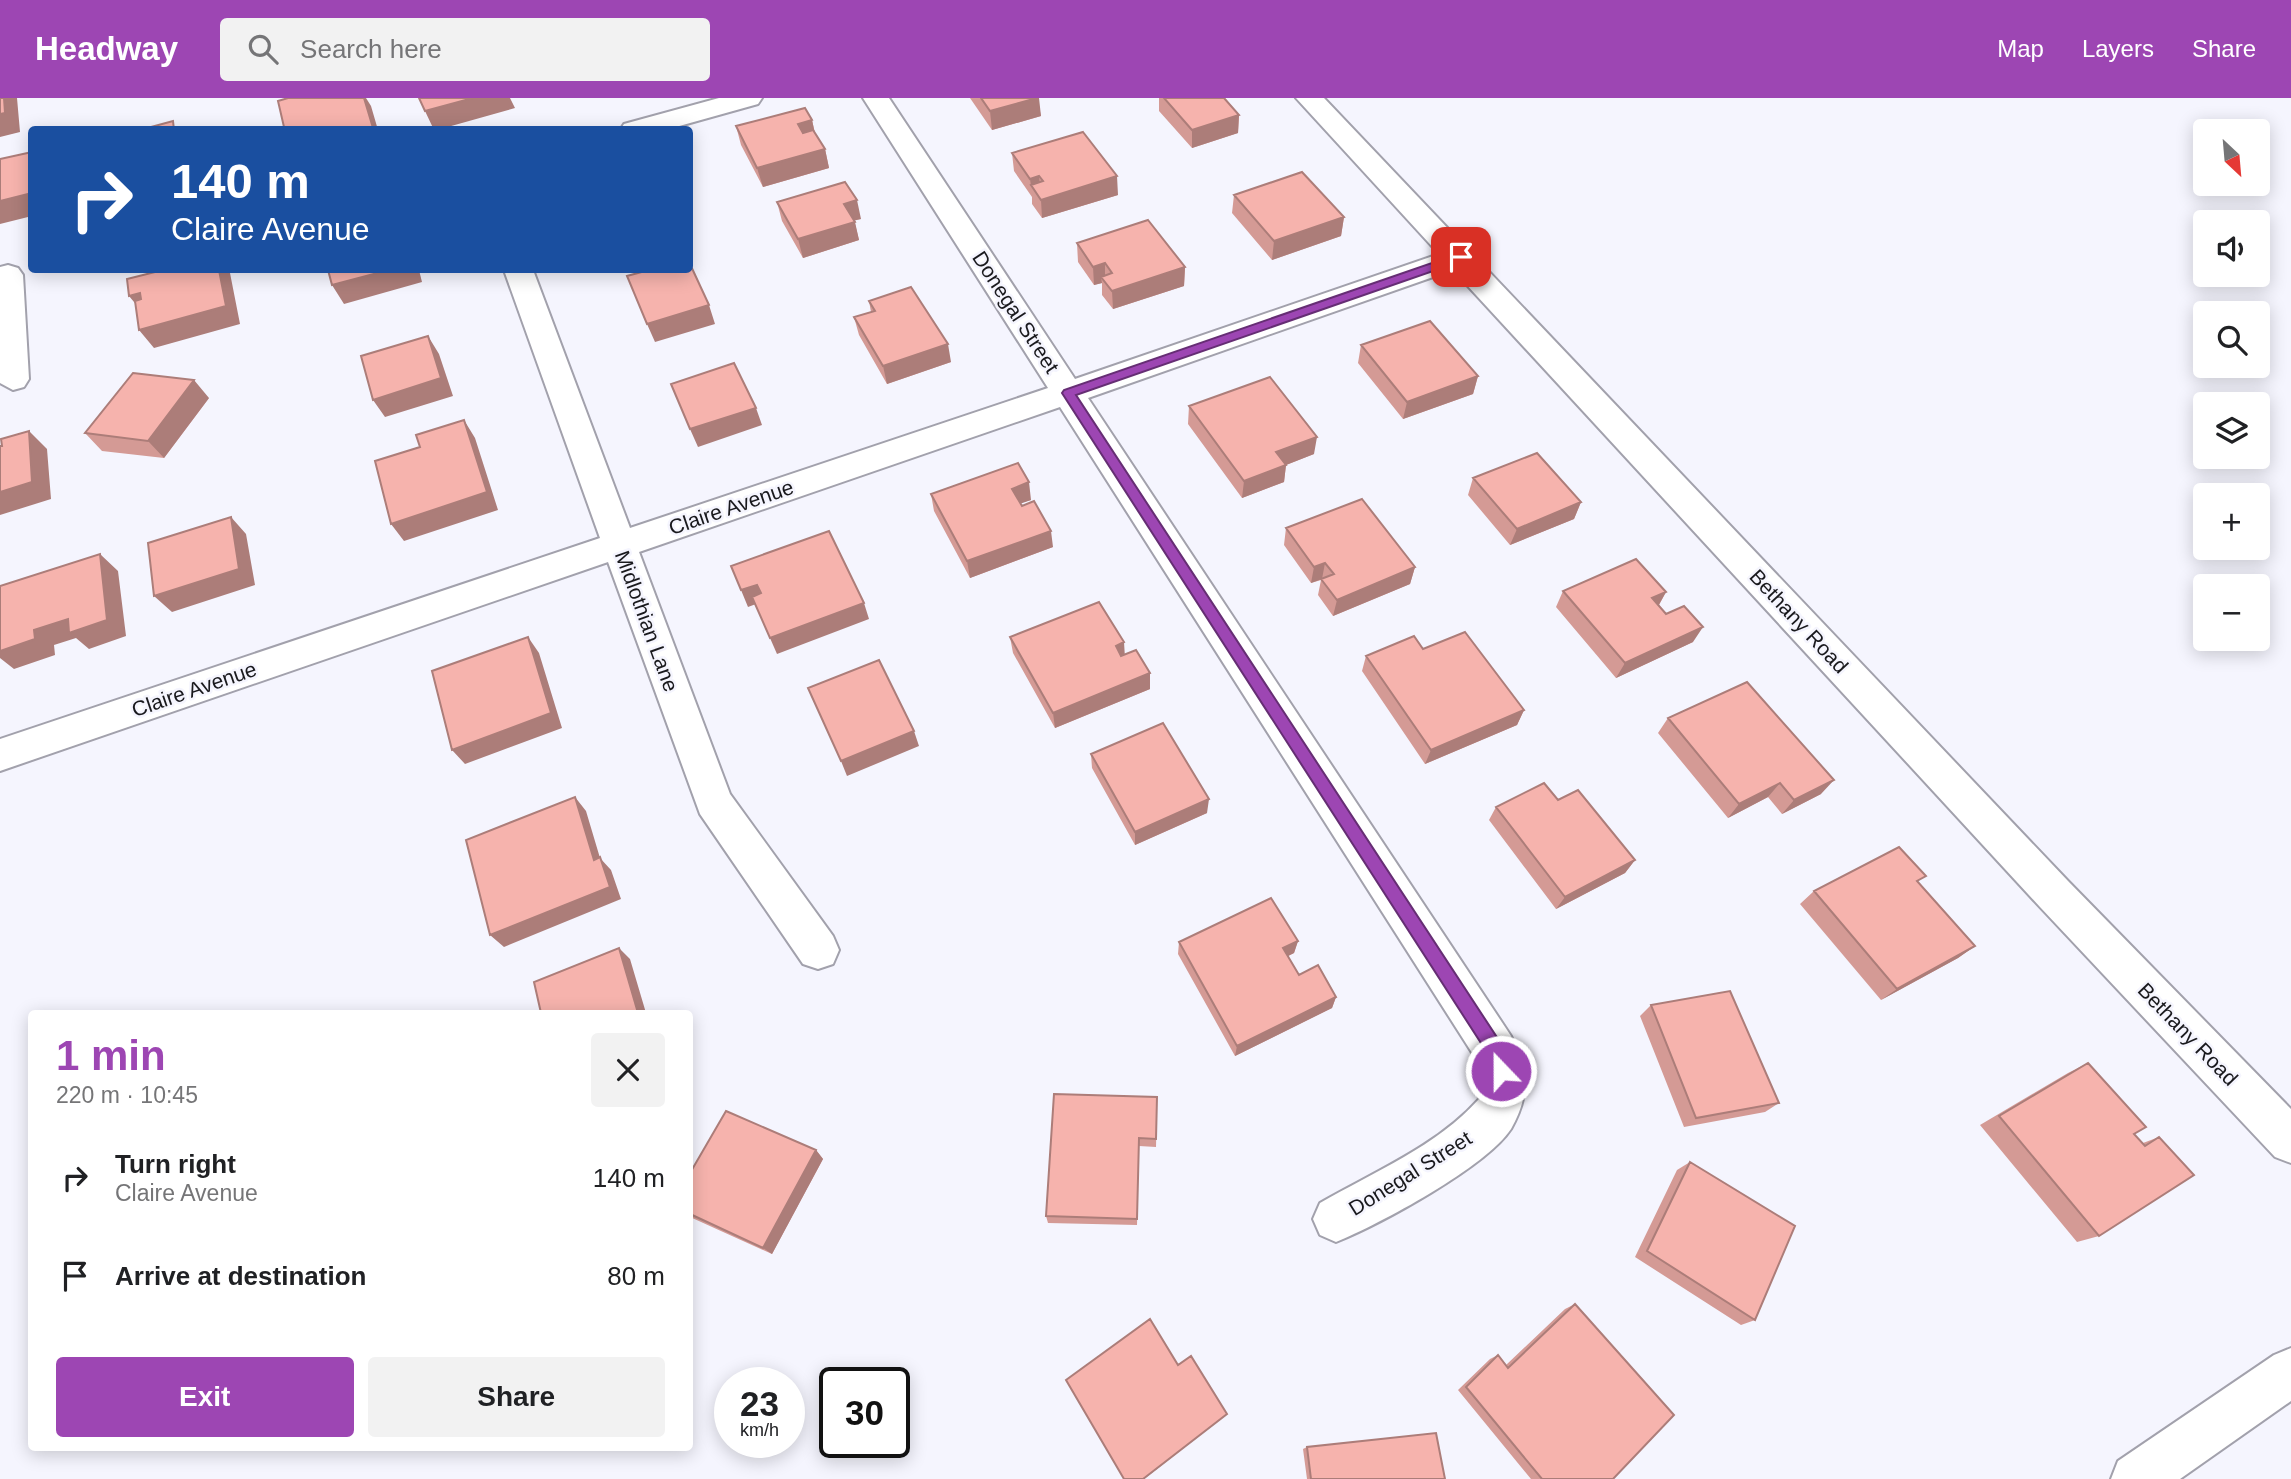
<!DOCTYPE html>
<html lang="en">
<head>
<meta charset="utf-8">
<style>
  :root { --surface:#fff; --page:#f2f2f2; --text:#202124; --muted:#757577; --accent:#9d46b3 }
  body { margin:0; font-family:Arial,sans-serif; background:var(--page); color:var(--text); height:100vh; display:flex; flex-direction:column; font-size:26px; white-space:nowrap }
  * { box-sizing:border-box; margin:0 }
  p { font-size:23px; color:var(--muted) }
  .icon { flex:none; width:38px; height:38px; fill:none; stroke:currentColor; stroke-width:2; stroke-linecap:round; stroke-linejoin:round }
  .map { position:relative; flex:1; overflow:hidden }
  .side { position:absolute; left:28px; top:912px; width:665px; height:441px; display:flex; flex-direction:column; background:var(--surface); border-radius:7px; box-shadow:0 4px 18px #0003 }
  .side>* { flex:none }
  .hud { position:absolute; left:28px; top:28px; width:665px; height:147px; border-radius:7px; box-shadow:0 4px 18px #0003; background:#1a4fa0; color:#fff; overflow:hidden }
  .needle { width:46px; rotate:154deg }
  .fabs { position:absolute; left:2193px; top:21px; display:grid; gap:14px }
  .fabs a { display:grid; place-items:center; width:77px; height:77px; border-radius:7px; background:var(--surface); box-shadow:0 4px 18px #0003; font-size:35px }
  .speed { position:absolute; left:714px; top:1269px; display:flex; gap:14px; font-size:35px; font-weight:700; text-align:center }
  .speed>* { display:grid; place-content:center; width:91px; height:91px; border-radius:50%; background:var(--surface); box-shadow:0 4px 18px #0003; line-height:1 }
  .speed small { font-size:18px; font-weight:400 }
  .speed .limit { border:4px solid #111; border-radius:10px; background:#fff; color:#111 }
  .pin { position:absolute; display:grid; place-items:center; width:60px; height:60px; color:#fff; margin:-30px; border-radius:14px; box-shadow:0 4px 10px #0006 }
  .me { position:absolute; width:77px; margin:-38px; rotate:338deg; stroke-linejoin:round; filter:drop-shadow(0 0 5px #0008) }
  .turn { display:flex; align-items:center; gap:24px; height:147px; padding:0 28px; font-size:32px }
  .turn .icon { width:91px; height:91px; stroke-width:2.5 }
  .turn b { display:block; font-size:49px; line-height:60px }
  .round { display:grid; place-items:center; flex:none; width:74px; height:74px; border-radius:7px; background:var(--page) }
  .summary { display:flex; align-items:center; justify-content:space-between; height:119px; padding:0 28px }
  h1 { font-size:42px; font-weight:700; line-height:52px; color:var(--accent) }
  .primary-button { display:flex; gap:14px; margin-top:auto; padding:14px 28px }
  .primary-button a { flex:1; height:80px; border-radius:7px; background:var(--accent); color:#fff; font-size:28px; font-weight:700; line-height:80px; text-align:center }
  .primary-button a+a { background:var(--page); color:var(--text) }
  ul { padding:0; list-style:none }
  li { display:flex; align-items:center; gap:21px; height:98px; padding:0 28px }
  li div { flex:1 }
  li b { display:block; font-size:26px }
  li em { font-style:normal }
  header { display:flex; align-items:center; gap:42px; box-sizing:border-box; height:98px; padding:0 35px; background:var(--accent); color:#fff }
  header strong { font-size:33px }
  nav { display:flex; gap:38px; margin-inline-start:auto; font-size:24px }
  .search { width:490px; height:63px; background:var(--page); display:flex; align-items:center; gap:18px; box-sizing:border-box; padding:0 24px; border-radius:7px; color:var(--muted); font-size:26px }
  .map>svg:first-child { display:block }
</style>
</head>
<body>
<header>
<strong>Headway</strong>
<div class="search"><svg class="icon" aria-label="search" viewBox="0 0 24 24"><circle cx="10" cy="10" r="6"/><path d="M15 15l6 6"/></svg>Search here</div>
<nav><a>Map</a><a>Layers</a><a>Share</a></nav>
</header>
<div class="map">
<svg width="2291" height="1381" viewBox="0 0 2291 1381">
  <rect width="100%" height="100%" fill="#f5f5fe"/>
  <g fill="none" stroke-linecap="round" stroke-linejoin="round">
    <g stroke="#a2a1ac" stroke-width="4">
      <path id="minor" d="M719 0H762L758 6 665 32H620L624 26Z
        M863 0H889L1075 281 1439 156 1296 0H1324L2068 783 2291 1011V1065L2275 1059 2040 809 1453 172 1088 300 1511 938C1519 957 1527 980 1523 1001 1521 1011 1516 1022 1511 1031 1486 1069 1380 1126 1336 1144L1320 1137 1313 1121 1320 1105C1374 1074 1437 1048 1479 1001L1476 961 1060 309 639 454 730 696 833 838 839 852 833 866 818 871 803 866 700 716 608 464 0 673V641L600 440 504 172H533L630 430 1048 290Z
        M8 167 18 170 23 177 29 281 24 289 13 292 0 285V169Z
        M2291 1250V1303L2180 1381H2111L2118 1363 2274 1257Z"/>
    </g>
    <use href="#minor" fill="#fff" fill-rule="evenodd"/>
  </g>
  <path fill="#d49a95" d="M970 0H1037L1041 18 992 32Z
    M1159 0H1225L1239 17 1238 35 1192 50 1159 13Z
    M812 22 815 35 825 51 829 70 763 89 741 47 736 28Z
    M1012 55 1118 97 1042 120 1032 106V99L1014 73Z
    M1234 97 1344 119 1341 138 1272 162 1232 115Z
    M777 104 861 121 854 122 859 142 803 160 782 123Z
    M1077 145 1185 169 1184 188 1113 211 1102 197V185L1094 187 1078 164Z
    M869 203 951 264 887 286 859 237 854 219 871 214Z
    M1361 247 1478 278 1473 296 1403 321 1358 265Z
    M209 300 164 360 102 353 85 335Z
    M1189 308 1314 356 1286 367 1284 384 1242 400 1188 326Z
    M1473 380 1581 404 1574 421 1510 447 1468 397Z
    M931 396 1031 402 1020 405 1053 449 970 480 934 413Z
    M1286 430 1415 469 1410 486 1333 518 1318 497 1321 482 1311 485 1284 447Z
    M1563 493 1666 494 1659 507 1693 544 1616 580 1556 509Z
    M1010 539 1124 544V556L1150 591 1055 630 1013 555Z
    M1423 551 1524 612 1517 627 1425 666 1362 573 1366 558Z
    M1668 620 1821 696 1782 716 1768 699 1728 720 1658 635Z
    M1091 656 1207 715 1135 747 1092 670Z
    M1558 702 1635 762 1625 775 1556 811 1489 722 1496 709Z
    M1814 793 1975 848 1958 860 1881 902 1800 806Z
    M1298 843 1294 855 1288 858 1299 877 1336 899 1332 910 1235 958 1178 856 1179 844Z
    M1651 907 1779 1005 1765 1014 1684 1029 1640 918Z
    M2088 965 2134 1036 2143 1045 2159 1039 2099 1138 2077 1144 1980 1027 2068 975Z
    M1157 999 1156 1049 1139 1048 1137 1127 1048 1125 1046 1118Z
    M816 1052 823 1061 772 1156 690 1119V1075Z
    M1690 1064 1755 1222 1741 1227 1635 1159 1677 1072Z
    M1575 1206 1613 1381H1531L1458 1292 1490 1261 1498 1257 1506 1267 1565 1211Z
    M1307 1349 1445 1381H1307L1303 1351Z"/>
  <path fill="#ac7d79" d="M4 0H17L20 34 0 39V16Z
    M364 0H366L371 8 378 32H366Z
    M473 0H510L515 10 437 32H434L425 13Z
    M1037 0H1039L1041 18 992 32 990 13Z
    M1239 17 1238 35 1192 50V32Z
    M812 22 816 41 803 44 798 26Z
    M825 51 829 70 763 89 757 70Z
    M1039 78 1041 97 1031 88 1030 81Z
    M1117 78 1118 97 1042 120 1041 102Z
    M32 95V118L0 126V103Z
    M857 102 861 121 848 124 844 106Z
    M1344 119 1341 138 1272 162 1274 143Z
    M855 124 859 142 803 160 798 141Z
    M1105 165V184L1101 179 1102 185 1094 187 1093 169Z
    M1185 169 1184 188 1113 211 1112 193Z
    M219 172H227L230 175 240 226 154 250 139 232Z
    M389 172H419L422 184 344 206 332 187Z
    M140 195 144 216 129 198Z
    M709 207 715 226 655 244 647 226Z
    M428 238 439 256 453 298 385 319 373 302Z
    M948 246 951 264 887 286 883 268Z
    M1478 278 1473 296 1403 321 1407 304Z
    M194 282 209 300 164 360 148 343Z
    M756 310 762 327 698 349 690 331Z
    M464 322 475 340 498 412 404 443 391 426Z
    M29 333 47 351 51 401 0 417V394Z
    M1317 339 1314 356 1286 367 1284 384 1242 400 1244 383 1276 354Z
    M1029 384 1031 402 1014 408 1012 391Z
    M1581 404 1574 421 1510 447 1517 431Z
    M231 419 246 436 255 487 172 514 154 498Z
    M1051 433 1053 449 970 480 967 463Z
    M100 456 118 473 126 538 89 551 76 540 54 547 55 557 14 571 0 560V553L34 532Z
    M1325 465 1322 481 1311 485 1314 469Z
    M1415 469 1410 486 1333 518 1337 502Z
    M757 487 764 503 748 509 741 492Z
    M1666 494 1657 510 1652 500Z
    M864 505 869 521 777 556 770 540Z
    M1703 529 1693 544 1616 580 1625 565Z
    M528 539 539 555 562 630 465 666 452 652Z
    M1124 544 1125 560 1116 564V548Z
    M1150 575V591L1055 630 1053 615Z
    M1524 612 1517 627 1425 666 1431 652Z
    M914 633 919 648 847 678 841 663Z
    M1834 682 1821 696 1782 716 1794 702Z
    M1780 685 1768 699 1728 720 1739 706Z
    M575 699 586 713 600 760 611 772 621 801 504 849 490 837 594 762Z
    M1209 701 1207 715 1135 747V734Z
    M1635 762 1625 775 1556 811 1565 799Z
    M1298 843 1294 855 1280 862 1283 850Z
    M1975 848 1958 860 1881 902 1897 891Z
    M619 850 630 861 646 915H638Z
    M1336 899 1332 910 1235 958 1237 948Z
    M816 1052 823 1061 772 1156 763 1150Z
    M1227 1316 1144 1381H1143Z"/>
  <path fill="#f6b3ad" stroke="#ac7d79" stroke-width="2" d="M0 0H4L5 15 0 16Z
    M288 0H364L373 30 366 32H274L284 29 278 3Z
    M419 0H473L425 13Z
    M981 0H1037L990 13Z
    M1164 0H1224L1239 17 1192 32Z
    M805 10 812 22 798 26 803 35 813 32 825 51 757 70 736 28Z
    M173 23 174 32H140Z
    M1083 34 1117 78 1041 102 1031 87 1043 83 1039 78 1030 81 1012 55Z
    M32 54V95L0 103V61Z
    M1302 74 1344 119 1274 143 1234 97Z
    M845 84 857 102 844 106 855 124 798 141 777 104Z
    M1148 122 1185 169 1112 193 1101 179 1112 175 1105 165 1093 169 1077 145Z
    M690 166 709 207 647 226 627 178 649 172H690Z
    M163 172H219L226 208 139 232 135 203 141 201 140 195 129 198 127 181Z
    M328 172H389L332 187Z
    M911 189 948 246 883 268 854 219 875 213 869 203Z
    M1430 223 1478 278 1407 304 1361 247Z
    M428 238 441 280 373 302 361 258Z
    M734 265 756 310 690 331 671 286Z
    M133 275 194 282 148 343 85 335Z
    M1270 279 1317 339 1276 354 1286 367 1244 383 1189 308Z
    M464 322 487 394 391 426 375 363 420 349 416 337Z
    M29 333 32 384 0 394V348H2L1 341Z
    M1537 355 1581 404 1517 431 1473 380Z
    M1018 365 1029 384 1012 391 1022 408 1034 403 1051 433 967 463 931 396Z
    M1362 401 1415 469 1337 502 1321 481 1334 476 1325 465 1314 469 1286 430Z
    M231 419 239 471 154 498 148 445Z
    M829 433 864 505 770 540 752 499 761 495 757 487 741 492 731 468Z
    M100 456 107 522 69 535 68 521 34 532 35 541 0 553V488Z
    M1636 461 1666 494 1652 500 1666 516 1684 508 1703 529 1625 565 1563 493Z
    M1099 504 1124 544 1116 548 1121 558 1136 552 1150 575 1053 615 1010 539Z
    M1465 534 1524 612 1431 652 1366 558 1414 538 1423 551Z
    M528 539 551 615 452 652 432 573Z
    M879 562 914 633 841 663 808 590Z
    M1747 584 1834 682 1794 702 1780 685 1739 706 1668 620Z
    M1163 625 1209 701 1135 734 1091 656Z
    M1544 685 1558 702 1578 692 1635 762 1565 799 1496 709Z
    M575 699 594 762 600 759 610 789 490 837 466 742Z
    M1899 749 1926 778 1917 783 1975 848 1897 891 1814 793Z
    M1271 800 1298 843 1283 850 1299 877 1318 867 1336 899 1237 948 1179 844Z
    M619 850 638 915H541L534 884Z
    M1730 893 1779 1005 1696 1020 1651 907Z
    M2088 965 2146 1029 2134 1036 2145 1048 2159 1039 2194 1077 2099 1138 1999 1018Z
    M1054 996 1157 999 1156 1041 1139 1040 1137 1121 1046 1118Z
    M726 1013 816 1052 763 1150 690 1116V1075Z
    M1690 1064 1795 1128 1755 1222 1647 1153Z
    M1575 1206 1674 1317 1613 1381H1542L1466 1289 1498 1257 1508 1270Z
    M1150 1221 1178 1267 1191 1258 1227 1316 1143 1381H1124L1066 1282Z
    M1436 1335 1445 1381H1311L1307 1349Z"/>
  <path fill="#9d46b3" stroke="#662e74" stroke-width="2" d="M1461 155 1467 159 1465 162 1076 297 1502 947 1510 973 1507 979 1501 982 1495 979 1488 956 1062 295 1064 292Z"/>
  <g text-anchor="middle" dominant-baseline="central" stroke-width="5" stroke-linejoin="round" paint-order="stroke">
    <g font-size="21" fill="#19191d" stroke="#f5f5fe">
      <text transform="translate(1016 214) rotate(57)">Donegal Street</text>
      <text transform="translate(731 409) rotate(-19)">Claire Avenue</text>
      <text transform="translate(647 523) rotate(70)">Midlothian Lane</text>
      <text transform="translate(1799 523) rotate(47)">Bethany Road</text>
      <text transform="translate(194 591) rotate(-19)">Claire Avenue</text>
      <text transform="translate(2188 936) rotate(46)">Bethany Road</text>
      <text transform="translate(1410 1075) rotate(-32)">Donegal Street</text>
    </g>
  </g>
</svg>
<div class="fabs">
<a><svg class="needle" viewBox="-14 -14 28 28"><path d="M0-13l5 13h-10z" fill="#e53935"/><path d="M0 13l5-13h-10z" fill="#757577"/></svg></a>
<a><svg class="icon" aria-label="sound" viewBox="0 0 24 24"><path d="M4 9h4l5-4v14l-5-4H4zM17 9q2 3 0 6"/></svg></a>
<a><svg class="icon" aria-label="search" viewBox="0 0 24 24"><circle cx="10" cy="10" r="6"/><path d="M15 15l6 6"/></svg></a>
<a><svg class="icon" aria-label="layers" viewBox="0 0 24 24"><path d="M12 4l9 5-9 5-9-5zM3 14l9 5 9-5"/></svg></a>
<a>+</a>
<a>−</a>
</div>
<div class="speed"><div>23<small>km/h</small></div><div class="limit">30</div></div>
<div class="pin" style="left:1461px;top:159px;background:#d93025"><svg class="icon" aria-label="arrive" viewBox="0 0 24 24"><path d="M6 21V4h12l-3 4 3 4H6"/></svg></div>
<svg class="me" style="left:1501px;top:973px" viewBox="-20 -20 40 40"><circle r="17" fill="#9d46b3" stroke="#fff" stroke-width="3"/><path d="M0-11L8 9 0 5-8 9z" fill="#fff"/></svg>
<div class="hud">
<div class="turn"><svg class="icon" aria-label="right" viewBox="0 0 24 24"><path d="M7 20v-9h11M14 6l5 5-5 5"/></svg><div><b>140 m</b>Claire Avenue</div></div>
</div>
<section class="side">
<div class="summary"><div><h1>1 min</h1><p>220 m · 10:45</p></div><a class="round"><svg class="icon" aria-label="close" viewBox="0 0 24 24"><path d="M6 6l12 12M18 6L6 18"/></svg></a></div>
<ul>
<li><svg class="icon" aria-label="right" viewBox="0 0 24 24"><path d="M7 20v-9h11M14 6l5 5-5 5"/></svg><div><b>Turn right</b><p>Claire Avenue</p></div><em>140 m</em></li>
<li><svg class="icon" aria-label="arrive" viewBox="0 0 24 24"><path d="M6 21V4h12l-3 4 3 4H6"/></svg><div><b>Arrive at destination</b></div><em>80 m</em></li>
</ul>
<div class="primary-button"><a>Exit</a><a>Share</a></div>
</section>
</div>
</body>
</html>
